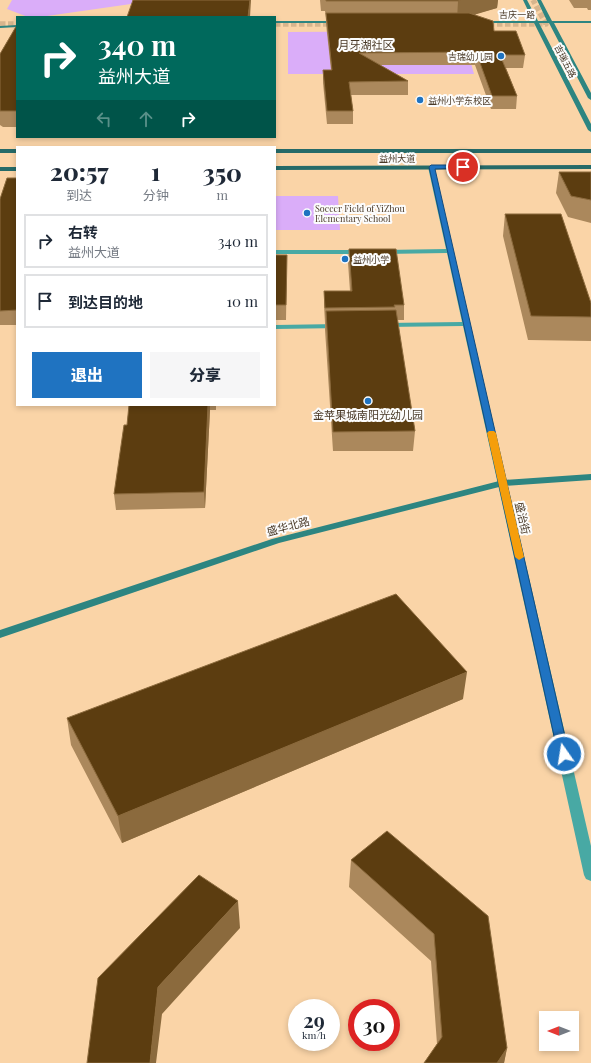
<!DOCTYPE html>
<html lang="zh">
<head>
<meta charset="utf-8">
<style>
  :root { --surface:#fff; --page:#f6f6f7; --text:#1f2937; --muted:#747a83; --line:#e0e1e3; --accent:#1f73c1 }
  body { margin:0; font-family:"Playfair Display","Noto Sans SC",serif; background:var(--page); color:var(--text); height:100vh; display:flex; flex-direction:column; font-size:15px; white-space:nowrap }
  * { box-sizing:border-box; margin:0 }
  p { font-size:13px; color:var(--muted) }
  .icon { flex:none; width:22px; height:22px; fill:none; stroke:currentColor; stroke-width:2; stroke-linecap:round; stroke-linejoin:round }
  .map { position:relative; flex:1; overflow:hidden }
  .sheet { position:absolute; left:16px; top:146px; width:260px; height:260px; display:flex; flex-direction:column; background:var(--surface); border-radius:0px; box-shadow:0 2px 6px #0003 }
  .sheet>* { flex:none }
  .guide { position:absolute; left:16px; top:16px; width:260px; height:122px; border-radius:0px; box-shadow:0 2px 6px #0003; background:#00695c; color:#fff; overflow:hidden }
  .needle { width:26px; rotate:270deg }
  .buttons { position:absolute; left:539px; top:1011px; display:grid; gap:8px }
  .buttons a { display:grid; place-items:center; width:40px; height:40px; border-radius:0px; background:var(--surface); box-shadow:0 2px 6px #0003; font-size:20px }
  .speed { position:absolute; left:288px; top:999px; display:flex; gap:8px; font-size:20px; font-weight:700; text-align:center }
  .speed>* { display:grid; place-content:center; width:52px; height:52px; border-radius:50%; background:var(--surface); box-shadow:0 2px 6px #0003; line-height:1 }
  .speed small { font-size:10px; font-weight:400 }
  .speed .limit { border:6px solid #d22; background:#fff; color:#111 }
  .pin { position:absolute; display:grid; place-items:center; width:34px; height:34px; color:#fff; margin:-17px; border:2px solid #fff; border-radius:50%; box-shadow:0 1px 4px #0007 }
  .me { position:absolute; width:44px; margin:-22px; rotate:347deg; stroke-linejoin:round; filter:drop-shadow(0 0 3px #0008) }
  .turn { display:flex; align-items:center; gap:14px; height:84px; padding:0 16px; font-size:18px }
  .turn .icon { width:52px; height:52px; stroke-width:2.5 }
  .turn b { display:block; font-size:28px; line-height:34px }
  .lanes { display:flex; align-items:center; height:38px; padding:0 16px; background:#0003; justify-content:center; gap:20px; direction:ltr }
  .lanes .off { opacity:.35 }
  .eta { display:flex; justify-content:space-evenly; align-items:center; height:68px; text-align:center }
  .eta b { font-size:24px; font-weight:800; line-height:28px }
  .action { display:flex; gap:8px; margin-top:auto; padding:8px 16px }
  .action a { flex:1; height:46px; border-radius:0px; background:var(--accent); color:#fff; font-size:16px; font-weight:800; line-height:46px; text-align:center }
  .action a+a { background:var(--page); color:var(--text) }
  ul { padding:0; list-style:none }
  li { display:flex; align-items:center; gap:12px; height:54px; margin:0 8px 6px; padding:0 8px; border:2px solid var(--line); border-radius:0px }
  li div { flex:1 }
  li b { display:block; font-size:15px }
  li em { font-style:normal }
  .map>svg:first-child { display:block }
</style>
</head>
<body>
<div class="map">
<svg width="591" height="1063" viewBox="0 0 591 1063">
  <rect width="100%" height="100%" fill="#fad4a7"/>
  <path fill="#daadf9" d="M12 0H159L40 17H28L7 9Z
    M462 31 474 74H288V32Z
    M275 196H338L340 230H275Z"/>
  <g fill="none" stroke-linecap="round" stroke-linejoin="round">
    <path stroke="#d7b58d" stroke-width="5.5" stroke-dasharray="5.5 2.5" stroke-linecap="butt" d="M0 24H17
      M275 24H339
      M481 24H546L533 0"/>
    <path fill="#48a9a4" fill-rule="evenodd" d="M431 165 434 167 591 846V881L586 879 584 875 463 326 385 327 381 325 385 323 462 322 447 253 384 254 380 252 384 250 446 249 428 167Z
      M275 250H362L366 252 362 254H275Z
      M339 324 343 326 342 328 275 329V325Z"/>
    <path fill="#2d8581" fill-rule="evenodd" d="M523 0H527L538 21H547L537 0H541L552 21H591V23H554L591 93V100L588 98 549 23H539L591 124V132L588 130 534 23H481L479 22 481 21H533Z
      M275 21H339L341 22 339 23H275Z
      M17 25V27L0 28V26Z
      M591 474V480L503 486 279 543 0 638V630L272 539 503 480Z"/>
    <path fill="#256a68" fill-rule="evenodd" d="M0 149H17V153H0Z
      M275 149H591V153H275Z
      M591 165V169L275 170V166Z
      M0 167H17V171H0Z"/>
  </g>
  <path fill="#ab885c" d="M320 0H498L497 8 475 14 494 31 525 55 523 68H506L517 96 516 109H491L475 65H380L408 81V95H351L353 111V124H327L323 83V70H331L326 24V20L325 11H321Z
    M569 0H591V10H588L587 8H574Z
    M17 25V127H3L0 125V54Z
    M559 172H591V223L568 217 556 193Z
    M17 178V325H0V199Z
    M505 214 591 303V341L528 340 503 236Z
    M349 249 404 305V320H397L415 431 413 451H333L325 330V323L324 305V291H350L348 263Z
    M275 255H287L286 320H275Z
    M129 405H216V410H210L205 508 116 510 114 494 127 425Z
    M463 699 122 843 71 745 67 718Z
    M387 831 507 1048 504 1063H424L437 1044 431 961 349 887 351 860Z"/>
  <path fill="#8b6a3d" d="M250 0H251L250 17H248Z
    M461 0H498L497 8 457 20 458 1Z
    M208 405H210V410L205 508 204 492Z
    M467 672 463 699 122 843 118 816Z
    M238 901 240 928 162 1014 156 1063H150L158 987Z
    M507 1048 504 1063H497Z"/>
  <path fill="#5c3d10" stroke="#8b6a3d" d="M133 0H250L248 17H127Z
    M326 0H461L458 1H326Z
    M326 13H469L493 21 494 31H516L525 55H500L517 96H492L476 52 359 53 408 81 349 82 353 111H327L323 70H332Z
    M17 25V111H0V54Z
    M559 172H591V200L571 196Z
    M7 178H17V310L0 311V199Z
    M505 214H561L591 303V317L531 316Z
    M349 249H396L404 305H394L395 307 325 308 324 291H352Z
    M275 255H287L286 305H275Z
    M396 310 415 431 333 432 326 311Z
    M129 405H208L204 492 114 494 124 425H127Z
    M396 594 467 672 118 816 67 718Z
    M387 831 488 916 507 1048 497 1063H424L442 1037 434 934 351 860Z
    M199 875 238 901 158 987 150 1063H87L98 978Z"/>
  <path fill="#1f73c1" stroke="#144b7d" d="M463 165 466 167 465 168 435 169 569 754 568 757 564 758 560 757 558 754 429 167 431 165Z"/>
  <path fill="#f59e0b" d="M489 431H494L496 433 524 557 519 560 515 557 487 433Z"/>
  <g fill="#1f73c1" stroke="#fcfcfc" stroke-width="1.5">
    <circle cx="501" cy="56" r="4"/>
    <circle cx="420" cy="100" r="4"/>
    <circle cx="307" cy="213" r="4"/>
    <circle cx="345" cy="259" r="4"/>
    <circle cx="368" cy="401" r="4"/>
  </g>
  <g text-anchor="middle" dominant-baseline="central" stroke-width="4" stroke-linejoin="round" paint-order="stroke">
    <g font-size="9" fill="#493927" stroke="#fcfcfc">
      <text x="517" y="14">吉庆一路</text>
      <text transform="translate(566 61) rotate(63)">吉瑞五路</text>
      <text x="397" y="158">益州大道</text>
    </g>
    <g font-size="9" fill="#493927" stroke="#fcfcfc" text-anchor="start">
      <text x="493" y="56" text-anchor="end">吉瑞幼儿园</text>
      <text x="428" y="100">益州小学东校区</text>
      <text x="315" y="208">Soccer Field of YiZhou<tspan x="315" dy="10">Elementary School</tspan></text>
      <text x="353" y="259">益州小学</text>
    </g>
    <g font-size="11" fill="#493927" stroke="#fcfcfc">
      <text x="366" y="44">月牙湖社区</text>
    </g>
    <g font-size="11" fill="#493927" stroke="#fcfcfc">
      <text x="368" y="414">金苹果城南阳光幼儿园</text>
    </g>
    <g font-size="11" fill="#493927" stroke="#fcfcfc">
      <text transform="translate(523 518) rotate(77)">盛治街</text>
      <text transform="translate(288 526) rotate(-15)">盛华北路</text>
    </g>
  </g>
</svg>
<div class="buttons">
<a><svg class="needle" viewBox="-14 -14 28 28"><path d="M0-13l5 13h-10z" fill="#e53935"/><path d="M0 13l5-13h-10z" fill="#747a83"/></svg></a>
</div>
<div class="speed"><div>29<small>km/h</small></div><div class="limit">30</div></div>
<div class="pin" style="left:463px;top:167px;background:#d93025"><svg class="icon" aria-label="arrive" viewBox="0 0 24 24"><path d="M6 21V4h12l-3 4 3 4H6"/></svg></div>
<svg class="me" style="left:564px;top:754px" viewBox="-20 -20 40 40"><circle r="17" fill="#1f73c1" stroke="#fff" stroke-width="3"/><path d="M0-11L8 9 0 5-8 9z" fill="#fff"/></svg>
<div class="guide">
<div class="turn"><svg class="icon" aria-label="right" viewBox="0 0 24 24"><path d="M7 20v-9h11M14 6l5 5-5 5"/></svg><div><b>340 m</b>益州大道</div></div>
<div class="lanes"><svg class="icon off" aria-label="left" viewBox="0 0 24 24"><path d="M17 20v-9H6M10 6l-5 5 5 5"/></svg><svg class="icon off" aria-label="ahead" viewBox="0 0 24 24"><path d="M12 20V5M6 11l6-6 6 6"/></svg><svg class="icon" aria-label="right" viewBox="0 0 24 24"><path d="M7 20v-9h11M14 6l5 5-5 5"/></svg></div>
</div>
<section class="sheet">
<div class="eta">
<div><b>20:57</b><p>到达</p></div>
<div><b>1</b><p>分钟</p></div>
<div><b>350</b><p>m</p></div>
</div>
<ul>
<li><svg class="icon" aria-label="right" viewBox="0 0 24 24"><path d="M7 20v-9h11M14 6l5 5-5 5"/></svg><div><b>右转</b><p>益州大道</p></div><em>340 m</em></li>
<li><svg class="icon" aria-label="arrive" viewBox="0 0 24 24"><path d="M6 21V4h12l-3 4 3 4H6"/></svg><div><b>到达目的地</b></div><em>10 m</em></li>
</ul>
<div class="action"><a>退出</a><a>分享</a></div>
</section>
</div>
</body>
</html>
